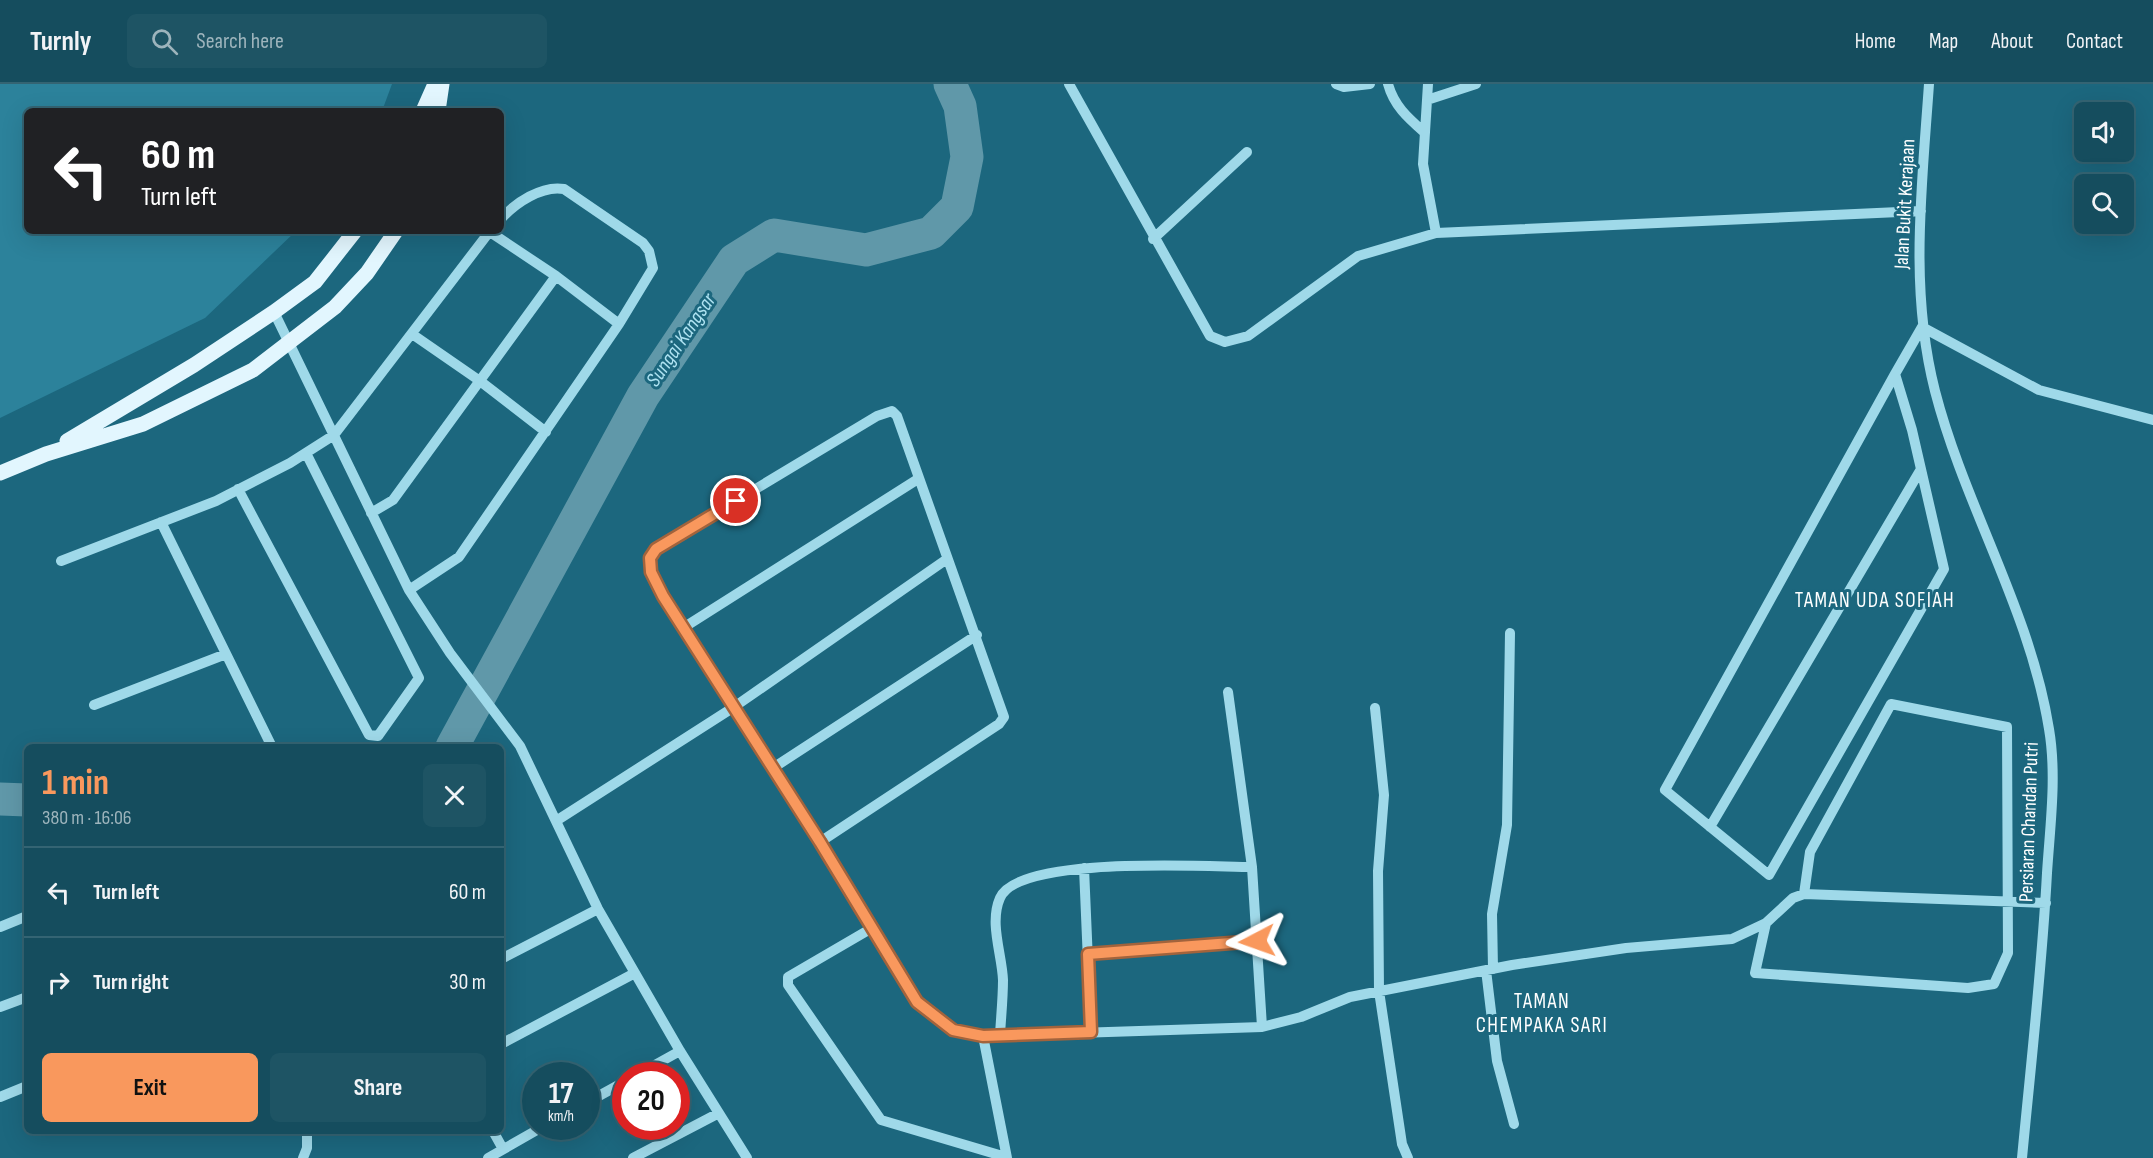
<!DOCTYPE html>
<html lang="en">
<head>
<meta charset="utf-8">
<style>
  :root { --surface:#154d5e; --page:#1e5464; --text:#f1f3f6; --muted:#9db4bc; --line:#346473; --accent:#f9985d }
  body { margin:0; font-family:"Sofia Sans Condensed",sans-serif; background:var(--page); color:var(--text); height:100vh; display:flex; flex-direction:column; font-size:22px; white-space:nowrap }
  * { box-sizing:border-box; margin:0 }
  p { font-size:20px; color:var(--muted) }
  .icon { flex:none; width:33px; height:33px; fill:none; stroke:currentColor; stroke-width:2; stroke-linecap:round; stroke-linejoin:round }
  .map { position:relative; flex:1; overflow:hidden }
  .side { position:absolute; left:24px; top:660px; width:480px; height:390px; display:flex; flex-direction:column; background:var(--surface); border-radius:9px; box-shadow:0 6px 24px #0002,0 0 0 2px var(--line) }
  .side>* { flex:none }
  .banner { position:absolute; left:24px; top:24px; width:480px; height:126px; border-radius:9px; box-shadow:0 6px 24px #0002,0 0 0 2px var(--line); background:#202124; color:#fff; overflow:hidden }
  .fabs { position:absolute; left:2074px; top:18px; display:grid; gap:12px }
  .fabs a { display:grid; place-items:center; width:60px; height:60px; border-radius:9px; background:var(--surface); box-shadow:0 6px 24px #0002,0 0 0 2px var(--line); font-size:30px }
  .speed { position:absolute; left:522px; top:978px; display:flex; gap:12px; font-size:30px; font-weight:700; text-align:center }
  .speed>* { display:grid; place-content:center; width:78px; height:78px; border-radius:50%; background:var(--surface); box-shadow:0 6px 24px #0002,0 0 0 2px var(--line); line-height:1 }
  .speed small { font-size:15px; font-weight:400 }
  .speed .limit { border:9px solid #d22; background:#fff; color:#111 }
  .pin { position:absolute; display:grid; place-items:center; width:51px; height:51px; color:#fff; margin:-26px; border:3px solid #fff; border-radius:50%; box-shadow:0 2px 6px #0007 }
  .me { position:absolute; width:66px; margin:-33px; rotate:266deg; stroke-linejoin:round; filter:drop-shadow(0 0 4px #0008) }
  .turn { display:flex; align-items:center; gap:21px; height:126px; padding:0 18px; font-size:27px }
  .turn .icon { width:78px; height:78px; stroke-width:2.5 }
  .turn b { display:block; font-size:42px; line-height:51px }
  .round { display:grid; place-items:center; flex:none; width:63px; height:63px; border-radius:9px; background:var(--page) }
  .summary { display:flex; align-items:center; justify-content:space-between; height:102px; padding:0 18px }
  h1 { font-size:36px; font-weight:700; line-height:45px; color:var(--accent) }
  .action { display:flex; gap:12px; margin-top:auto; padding:12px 18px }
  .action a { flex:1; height:69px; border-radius:9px; background:var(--accent); color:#111; font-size:24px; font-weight:700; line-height:69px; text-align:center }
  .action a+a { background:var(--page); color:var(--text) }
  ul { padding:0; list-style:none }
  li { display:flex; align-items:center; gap:18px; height:90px; padding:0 18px; border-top:2px solid var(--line) }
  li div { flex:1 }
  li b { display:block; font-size:22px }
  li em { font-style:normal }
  header { display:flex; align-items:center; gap:36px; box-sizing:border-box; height:84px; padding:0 30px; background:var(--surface); border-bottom:2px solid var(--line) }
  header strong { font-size:28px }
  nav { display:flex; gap:33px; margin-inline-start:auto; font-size:21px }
  .search { width:420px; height:54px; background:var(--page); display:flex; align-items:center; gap:15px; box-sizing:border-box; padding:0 21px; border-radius:9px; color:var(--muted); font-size:22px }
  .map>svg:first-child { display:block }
</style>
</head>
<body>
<header>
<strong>Turnly</strong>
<div class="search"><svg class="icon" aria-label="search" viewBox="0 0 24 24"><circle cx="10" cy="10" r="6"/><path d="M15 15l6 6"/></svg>Search here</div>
<nav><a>Home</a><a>Map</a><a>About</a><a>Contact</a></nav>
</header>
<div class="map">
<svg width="2153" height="1074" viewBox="0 0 2153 1074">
  <rect width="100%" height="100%" fill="#1c677e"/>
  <path fill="#2c829b" d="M0 0H392L382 27H27V147H296L205 234 0 334Z"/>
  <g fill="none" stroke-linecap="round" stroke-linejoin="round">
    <path stroke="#6098a9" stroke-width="33" d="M452 663 643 312 734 176 774 151 866 166 931 149 957 123 967 73 960 22 950 0
      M0 715 27 716"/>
    <path stroke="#9fd9e9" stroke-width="10" d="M1069 0 1210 252 1225 258 1248 252 1358 172 1436 149 1921 127
      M1336 0 1344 3 1370 0
      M1388 0C1394 22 1408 34 1425 49
      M1428 0 1423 80 1436 149
      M1929 0C1922 102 1909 206 1935 307 1965 423 2030 526 2049 645 2057 692 2050 742 2047 789 2042 884 2031 979 2022 1074
      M1427 16 1476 0
      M490 148 556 192 619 240
      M1153 155 1247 68
      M274 228 409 506 450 569 520 662 598 825 680 967 747 1074
      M1922 243 2039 306 2153 336
      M412 250 480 297 546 348
      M1895 290 1912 346 1944 485 1769 791 1665 706 1895 290 1922 243
      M238 405 369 651 378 652 419 594 306 369
      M371 429 393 416 556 192
      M161 438 272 663
      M61 477 216 417 290 379 334 351 490 147
      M409 506 459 473 619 240 653 184 649 167 643 159 564 105C542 101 515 119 501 135
      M683 544 918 395
      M1228 608 1252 783 1262 943
      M94 621 226 570
      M1375 624 1384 711 1378 787 1379 907 1402 1060 1408 1074
      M773 684 977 551
      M556 737 734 623 947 475
      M1710 743 1921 385
      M820 758 999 640 1004 633 897 332 892 327 877 332 656 465 650 474 651 488 663 512 820 758 917 918 953 946 983 952 1262 943 1301 933 1350 913 1512 881 1626 864 1732 855 1766 839 1793 814 1804 810 2046 819
      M1084 784 1091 948
      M1766 839 1755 889 1968 904 1994 900 2008 869 2007 643 1891 620 1810 768 1804 810
      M0 843 27 832
      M872 844 788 893V901L881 1036 1006 1073
      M1088 870 1257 857
      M501 875 598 825
      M1493 885 1492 830 1507 741 1510 549
      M1486 886 1497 977 1514 1040
      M0 923 27 913
      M1000 951C1001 933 1003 914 1003 896 1002 870 989 839 1000 814 1018 771 1208 783 1252 783
      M983 952 1007 1074
      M501 960 635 889
      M635 992 680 967
      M0 1013 27 1002
      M586 1019 626 997
      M493 1047 503 1065
      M303 1074 307 1064V1047
      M488 1074 544 1042
      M633 1074 719 1029"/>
    <path stroke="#e2f6fe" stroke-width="15" d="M423 27 435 0
      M438 27 442 0
      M67 357 194 281 274 228 315 198 355 147
      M0 389 46 370 143 340 253 286 335 223 367 189 396 147"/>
  </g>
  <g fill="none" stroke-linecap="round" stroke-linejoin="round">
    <g stroke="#a2633c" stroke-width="15">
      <path id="route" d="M736 417 656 465 650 474 651 488 663 512 820 758 917 918 953 946 983 952 1091 948 1088 870 1257 857"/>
    </g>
    <use href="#route" stroke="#f9985d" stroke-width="10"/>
  </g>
  <g text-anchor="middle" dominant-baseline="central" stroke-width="6" stroke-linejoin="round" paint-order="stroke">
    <g font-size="20" fill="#fff" stroke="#1c677e">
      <text transform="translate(1905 120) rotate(-87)">Jalan Bukit Kerajaan</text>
      <text transform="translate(2029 738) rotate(-88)">Persiaran Chandan Putri</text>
    </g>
    <g font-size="21" font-style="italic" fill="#aee2f1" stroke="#1c677e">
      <text transform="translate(681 256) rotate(-56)">Sungai Kangsar</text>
    </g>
    <g font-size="21" letter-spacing="1.5" fill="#fff" stroke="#1c677e">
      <text x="1875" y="516">TAMAN UDA SOFIAH</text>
      <text x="1542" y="917">TAMAN<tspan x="1542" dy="24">CHEMPAKA SARI</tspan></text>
    </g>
  </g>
</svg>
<div class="fabs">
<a><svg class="icon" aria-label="sound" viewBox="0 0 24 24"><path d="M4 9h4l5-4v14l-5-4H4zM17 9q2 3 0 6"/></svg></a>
<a><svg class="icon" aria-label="search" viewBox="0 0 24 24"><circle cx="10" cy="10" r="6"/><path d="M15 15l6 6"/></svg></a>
</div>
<div class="speed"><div>17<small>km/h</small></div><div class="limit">20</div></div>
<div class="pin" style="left:736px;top:417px;background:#d93025"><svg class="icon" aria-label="arrive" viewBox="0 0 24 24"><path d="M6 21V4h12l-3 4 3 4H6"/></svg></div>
<svg class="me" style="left:1257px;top:857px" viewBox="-20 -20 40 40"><path d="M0-17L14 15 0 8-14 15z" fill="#f9985d" stroke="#fff" stroke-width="4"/></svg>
<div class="banner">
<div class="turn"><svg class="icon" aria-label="left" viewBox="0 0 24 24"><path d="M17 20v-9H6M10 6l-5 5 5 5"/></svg><div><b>60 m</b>Turn left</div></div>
</div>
<section class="side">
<div class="summary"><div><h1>1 min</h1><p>380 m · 16:06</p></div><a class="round"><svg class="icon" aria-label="close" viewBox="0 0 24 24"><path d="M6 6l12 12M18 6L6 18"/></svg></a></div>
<ul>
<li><svg class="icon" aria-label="left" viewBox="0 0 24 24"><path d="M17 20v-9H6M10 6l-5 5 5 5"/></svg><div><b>Turn left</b></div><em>60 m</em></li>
<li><svg class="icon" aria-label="right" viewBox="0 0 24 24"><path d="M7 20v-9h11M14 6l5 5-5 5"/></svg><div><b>Turn right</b></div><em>30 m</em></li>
</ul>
<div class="action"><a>Exit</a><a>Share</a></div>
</section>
</div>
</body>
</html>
